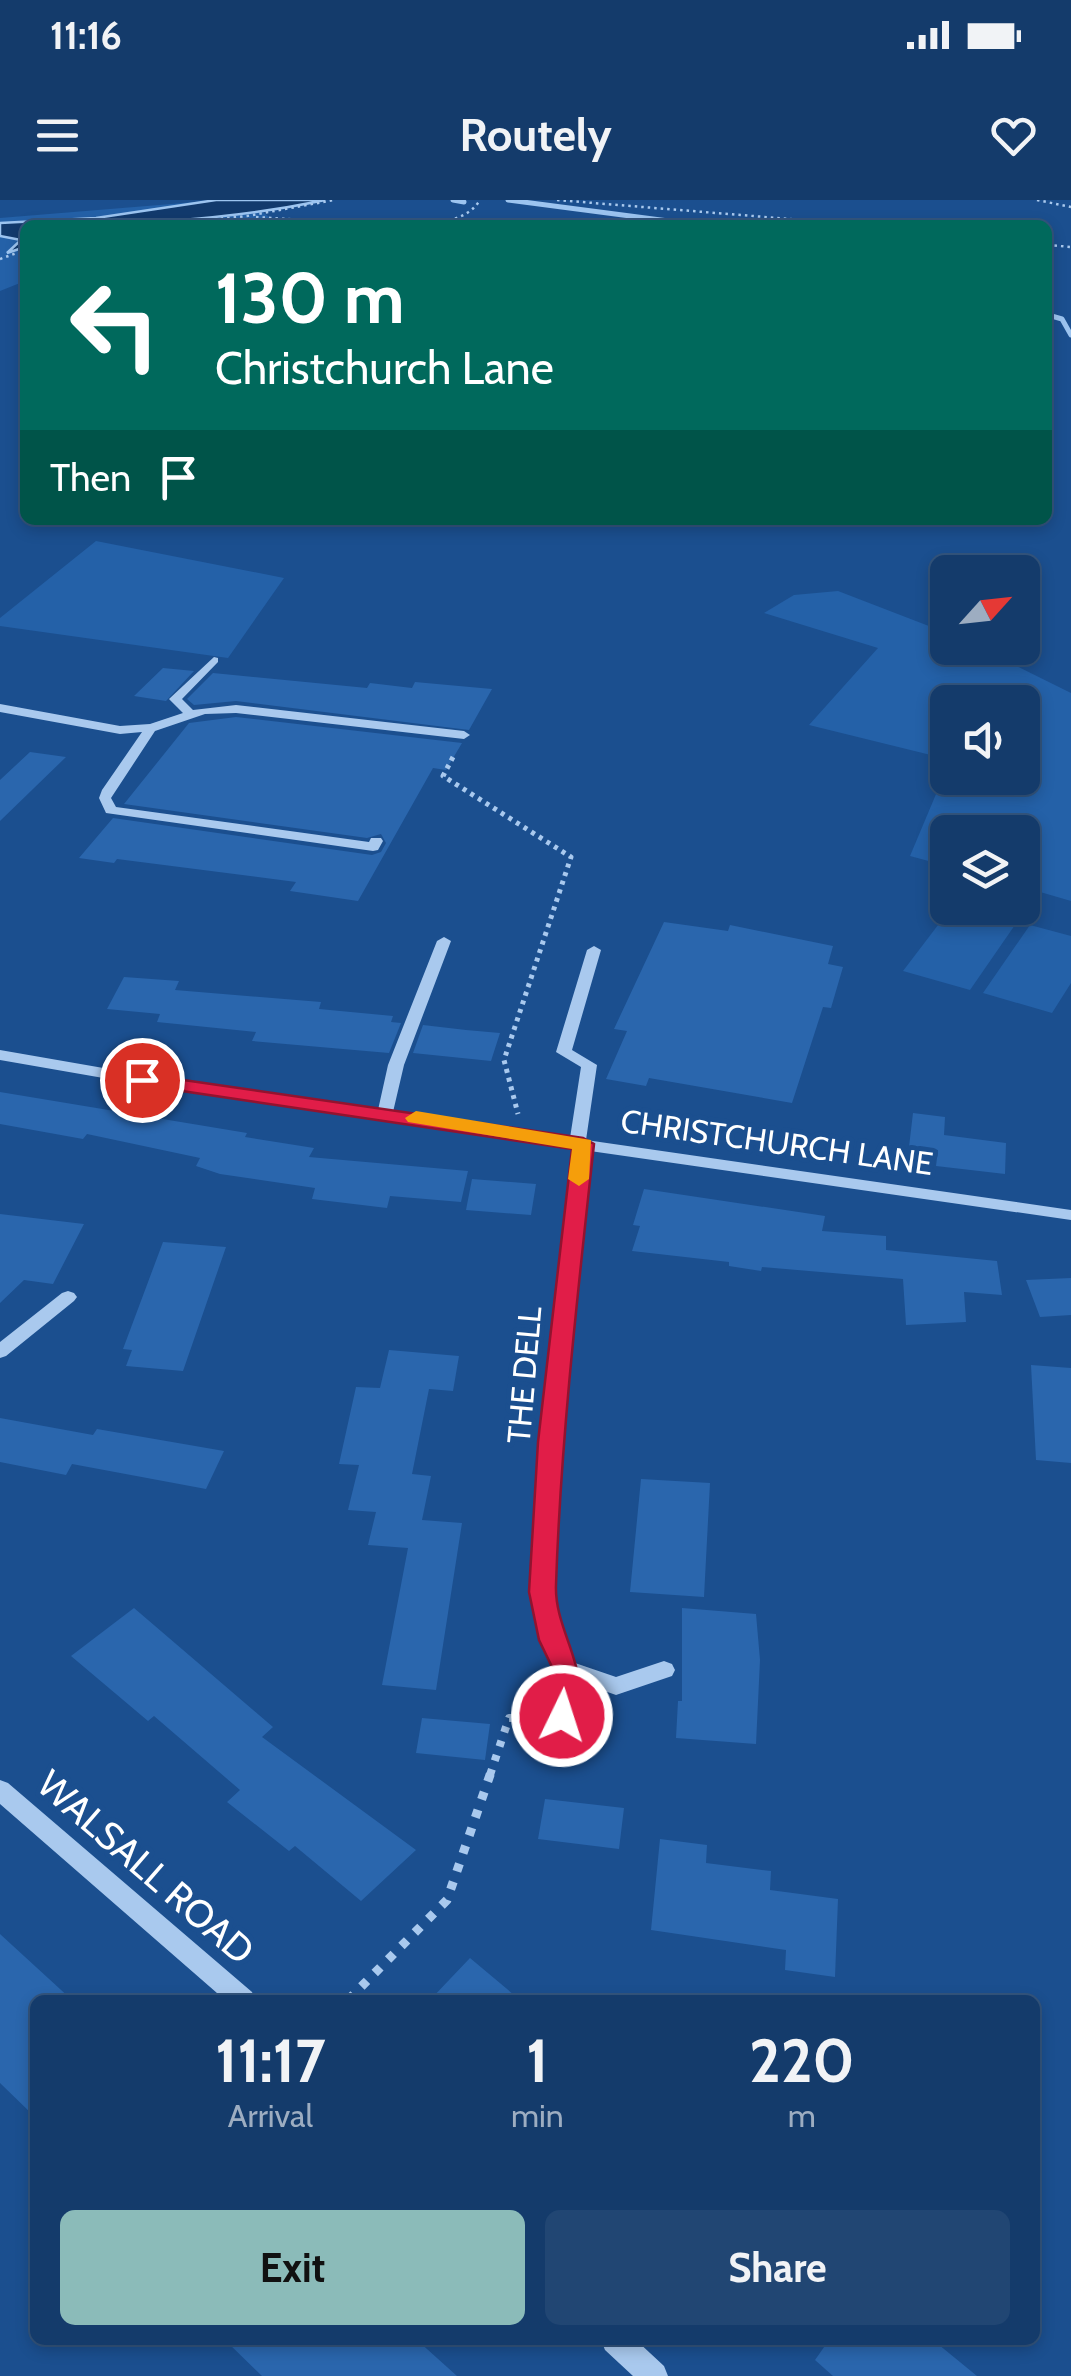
<!DOCTYPE html>
<html lang="en">
<head>
<meta charset="utf-8">
<style>
  :root { --surface:#143b6b; --page:#214673; --text:#f1f3f6; --muted:#9dadc1; --line:#33557e; --accent:#8bbbb9 }
  body { margin:0; font-family:Cabin,sans-serif; background:var(--page); color:var(--text); height:100vh; display:flex; flex-direction:column; font-size:38px; white-space:nowrap }
  * { box-sizing:border-box; margin:0 }
  p { font-size:32px; color:var(--muted) }
  .icon { flex:none; width:55px; height:55px; fill:none; stroke:currentColor; stroke-width:2; stroke-linecap:round; stroke-linejoin:round }
  .map { position:relative; flex:1; overflow:hidden }
  .drawer { position:absolute; left:30px; top:1795px; width:1010px; height:350px; display:flex; flex-direction:column; background:var(--surface); border-radius:15px; box-shadow:0 5px 15px #0003,0 0 0 2px var(--line) }
  .drawer>* { flex:none }
  .hud { position:absolute; left:20px; top:20px; width:1032px; height:305px; border-radius:15px; box-shadow:0 5px 15px #0003,0 0 0 2px var(--line); background:#00695c; color:#fff; overflow:hidden }
  .needle { width:65px; rotate:63deg }
  .fabs { position:absolute; left:930px; top:355px; display:grid; gap:20px }
  .fabs a { display:grid; place-items:center; width:110px; height:110px; border-radius:15px; background:var(--surface); box-shadow:0 5px 15px #0003,0 0 0 2px var(--line); font-size:50px }
  .pin { position:absolute; display:grid; place-items:center; width:85px; height:85px; color:#fff; margin:-42px; border:5px solid #fff; border-radius:50%; box-shadow:0 2px 10px #0007 }
  .me { position:absolute; width:110px; margin:-55px; rotate:4deg; stroke-linejoin:round; filter:drop-shadow(0 0 8px #0008) }
  .turn { display:flex; align-items:center; gap:35px; height:210px; padding:0 30px; font-size:45px }
  .turn .icon { width:130px; height:130px; stroke-width:2.5 }
  .turn b { display:block; font-size:70px; line-height:85px }
  .then { display:flex; align-items:center; height:95px; padding:0 30px; background:#0003; gap:20px; font-size:38px }
  .eta { display:flex; justify-content:space-evenly; align-items:center; height:170px; text-align:center }
  .eta b { font-size:60px; font-weight:700; line-height:70px }
  .button { display:flex; gap:20px; margin-top:auto; padding:20px 30px }
  .button a { flex:1; height:115px; border-radius:15px; background:var(--accent); color:#111; font-size:40px; font-weight:700; line-height:115px; text-align:center }
  .button a+a { background:var(--page); color:var(--text) }
  .status { display:flex; justify-content:space-between; align-items:center; height:70px; padding:0 50px; background:var(--surface); direction:ltr }
  .status svg { height:28px; fill:currentColor }
  header { display:flex; justify-content:space-between; align-items:center; height:130px; padding:0 30px; background:var(--surface); font-size:45px; font-weight:700 }
  .map>svg:first-child { display:block }
</style>
</head>
<body>
<div class="status"><b>11:16</b><svg viewBox="0 0 49 12"><path d="M0 12V9h3v3zM5 12V6h3v6zM10 12V3h3v9zM15 12V0h3v12zM26 1h20v11H26zM47 4h2v5h-2z"/></svg></div>
<header><svg class="icon" aria-label="menu" viewBox="0 0 24 24"><path d="M4 6h16M4 12h16M4 18h16"/></svg>Routely<svg class="icon" aria-label="heart" viewBox="0 0 24 24"><path d="M12 20l-8-8c-3-5 5-10 8-4 3-6 11-1 8 4z"/></svg></header>
<div class="map">
<svg width="1071" height="2176" viewBox="0 0 1071 2176">
  <rect width="100%" height="100%" fill="#1b4f8f"/>
  <path fill="#2461a8" d="M220 0H247L273 20 223 25H25V81L0 91V18Z
    M96 341 284 378 228 458 0 426V418Z
    M838 391 947 433 948 448H980L1071 493V701L1023 687 1022 632H948L947 666 910 656 947 568 948 578H1022V502H948L947 559 809 525 878 448 764 413 794 395Z
    M951 708 1017 722 970 790 903 771Z
    M1030 725 1071 736V783L1052 813 983 793Z"/>
  <path fill="#123a6d" stroke="#9cc4f0" stroke-width="2.5" d="M216 0H325C226 21 126 25 25 25V47L7 53 21 40 0 36V23L96 18Z"/>
  <g fill="none" stroke-linecap="round" stroke-linejoin="round">
    <path stroke="#9cc4f0" stroke-width="5" d="M453 0 464 2
      M508 0 699 25
      M1048 115 1062 119 1071 135"/>
  </g>
  <path fill="#2a66ad" d="M163 468 194 471 166 501 134 496Z
    M213 473 367 488 370 483 412 488 415 482 492 489 469 530 236 501 194 505 187 499Z
    M236 517 462 543 446 570 433 568 358 701 290 691 296 682 117 659 114 663 79 658 113 618 372 655 381 652 386 643 381 634 367 638 124 604 189 523Z
    M30 552 66 557 0 621V580Z
    M664 722 728 731 730 725 833 746 828 764 843 767 831 808 823 807 792 903 649 878 646 886 606 879 627 831 614 829Z
    M124 777 179 781 175 790 321 802 319 809 393 816 391 822 401 823 389 853 252 841 256 832 157 822 160 814 107 809Z
    M423 825 466 830 500 833 491 861 413 853Z
    M0 892 247 933 245 937 314 948 309 957 468 971 461 1002 390 996 387 1008 312 999 315 988 220 974 196 966 200 958 87 934 83 939 0 924Z
    M913 913 945 917 944 935 1006 943 1005 974 936 966 938 950 909 947Z
    M472 979 536 984 531 1015 466 1010Z
    M644 989 825 1016 822 1031 886 1036V1050L997 1061 1002 1095 964 1092 966 1122 906 1125 903 1079 762 1067 761 1071 729 1066V1062L632 1051 640 1026 633 1025Z
    M0 1014 84 1024 53 1084 24 1080 0 1103Z
    M163 1042 226 1047 183 1171 126 1166 132 1150 123 1149Z
    M1071 1078V1115L1040 1117 1026 1080Z
    M389 1150 459 1156 453 1191 429 1189 412 1274 431 1276 422 1320 462 1323 436 1490 382 1485 408 1348 368 1345 376 1312 348 1310 359 1265 339 1264 356 1187 380 1188Z
    M1031 1165 1071 1168V1263L1036 1260Z
    M0 1218 93 1235 97 1229 224 1251 206 1289 72 1264 66 1275 0 1262Z
    M641 1279 710 1283 704 1397 630 1392Z
    M134 1408 273 1527 262 1537 416 1650 361 1701 295 1646 289 1651 227 1602 240 1590 154 1516 148 1521 71 1456Z
    M682 1408 756 1414 760 1460 756 1544 676 1538 678 1501H682Z
    M422 1518 490 1524 485 1560 416 1553Z
    M545 1599 624 1608 619 1649 538 1639Z
    M660 1639 707 1645 706 1663 771 1671 770 1690 838 1699 835 1777 785 1770 786 1750 651 1730Z
    M0 1734 72 1800H35V1917L0 1883Z
    M470 1758 520 1800H430Z
    M225 2140H417L457 2176H262Z
    M829 2140H933L977 2176H833L815 2160Z"/>
  <g fill="none" stroke-linecap="round" stroke-linejoin="round">
    <path stroke="#a9c9ee" stroke-width="2.5" stroke-dasharray="2.5 4" stroke-linecap="butt" d="M557 0 863 25
      M1037 0 1071 7
      M256 17 379 25
      M156 25 247 16 334 0
      M410 25C435 22 466 23 480 0
      M1048 45 1071 47
      M0 59 25 50"/>
    <path stroke="#a9c9ee" stroke-width="5" stroke-dasharray="4 5" stroke-linecap="butt" d="M453 557 443 576 571 657 504 860 518 914"/>
    <path stroke="#a9c9ee" stroke-width="8" stroke-dasharray="6 9" stroke-linecap="butt" d="M490 1575 509 1518 536 1517"/>
    <path stroke="#a9c9ee" stroke-width="9" stroke-dasharray="8 11" stroke-linecap="butt" d="M348 1800 447 1700 491 1572"/>
    <path fill="#a9c9ee" fill-rule="evenodd" d="M214 457 218 458V462L182 499 193 510 236 505 464 531 470 535 464 539 236 513 205 514 155 531 111 598 116 607 369 642 371 638H381L383 641 378 650 373 651 106 613 99 598 102 590 142 532 120 534 0 512V504L120 526 150 524 183 513 169 499Z
      M444 737 451 741 404 865 393 912 570 938 581 867 556 852 587 750 594 746 601 750 572 850 597 865 586 940 1071 1010V1020L590 951 557 1280 552 1391 562 1440 575 1463 616 1477 664 1461 672 1464 675 1470 672 1476 616 1495 576 1481 570 1522 562 1525 554 1522 551 1516 556 1469 542 1440 532 1391 537 1280 574 948 178 891 0 860V850L178 881 378 910 388 865 437 741Z
      M68 1091 74 1093 77 1097 74 1101 6 1156 0 1158V1142L62 1093Z
      M0 1580 8 1583 252 1792 255 1800H225L0 1604Z
      M601 2140H636L664 2166 668 2176H633L605 2150Z"/>
  </g>
  <path fill="#e11d48" stroke="#92132f" stroke-width="2.5" d="M142 874 583 938 594 944C578 1091 561 1237 556 1385 554 1434 597 1475 572 1524H552L548 1516 553 1469 539 1440 529 1392 538 1242 572 949 135 884 132 880Z"/>
  <path fill="#f59e0b" d="M416 911 591 940 589 979 579 986 568 979 572 949 408 922 405 918Z"/>
  <g text-anchor="middle" dominant-baseline="central" stroke-width="10" stroke-linejoin="round" paint-order="stroke">
    <g font-size="32" fill="#fff" stroke="#1b4f8f">
      <text transform="translate(777 942) rotate(8)">CHRISTCHURCH LANE</text>
      <text transform="translate(524 1175) rotate(-85)">THE DELL</text>
    </g>
    <g font-size="38" fill="#fff" stroke="#1b4f8f">
      <text transform="translate(146 1667) rotate(41)">WALSALL ROAD</text>
    </g>
  </g>
</svg>
<div class="fabs">
<a><svg class="needle" viewBox="-14 -14 28 28"><path d="M0-13l5 13h-10z" fill="#e53935"/><path d="M0 13l5-13h-10z" fill="#9dadc1"/></svg></a>
<a><svg class="icon" aria-label="sound" viewBox="0 0 24 24"><path d="M4 9h4l5-4v14l-5-4H4zM17 9q2 3 0 6"/></svg></a>
<a><svg class="icon" aria-label="layers" viewBox="0 0 24 24"><path d="M12 4l9 5-9 5-9-5zM3 14l9 5 9-5"/></svg></a>
</div>
<div class="pin" style="left:142px;top:880px;background:#d93025"><svg class="icon" aria-label="arrive" viewBox="0 0 24 24"><path d="M6 21V4h12l-3 4 3 4H6"/></svg></div>
<svg class="me" style="left:562px;top:1516px" viewBox="-20 -20 40 40"><circle r="17" fill="#e11d48" stroke="#fff" stroke-width="3"/><path d="M0-11L8 9 0 5-8 9z" fill="#fff"/></svg>
<div class="hud">
<div class="turn"><svg class="icon" aria-label="left" viewBox="0 0 24 24"><path d="M17 20v-9H6M10 6l-5 5 5 5"/></svg><div><b>130 m</b>Christchurch Lane</div></div>
<div class="then">Then<svg class="icon" aria-label="arrive" viewBox="0 0 24 24"><path d="M6 21V4h12l-3 4 3 4H6"/></svg></div>
</div>
<section class="drawer">
<div class="eta">
<div><b>11:17</b><p>Arrival</p></div>
<div><b>1</b><p>min</p></div>
<div><b>220</b><p>m</p></div>
</div>
<div class="button"><a>Exit</a><a>Share</a></div>
</section>
</div>
</body>
</html>
